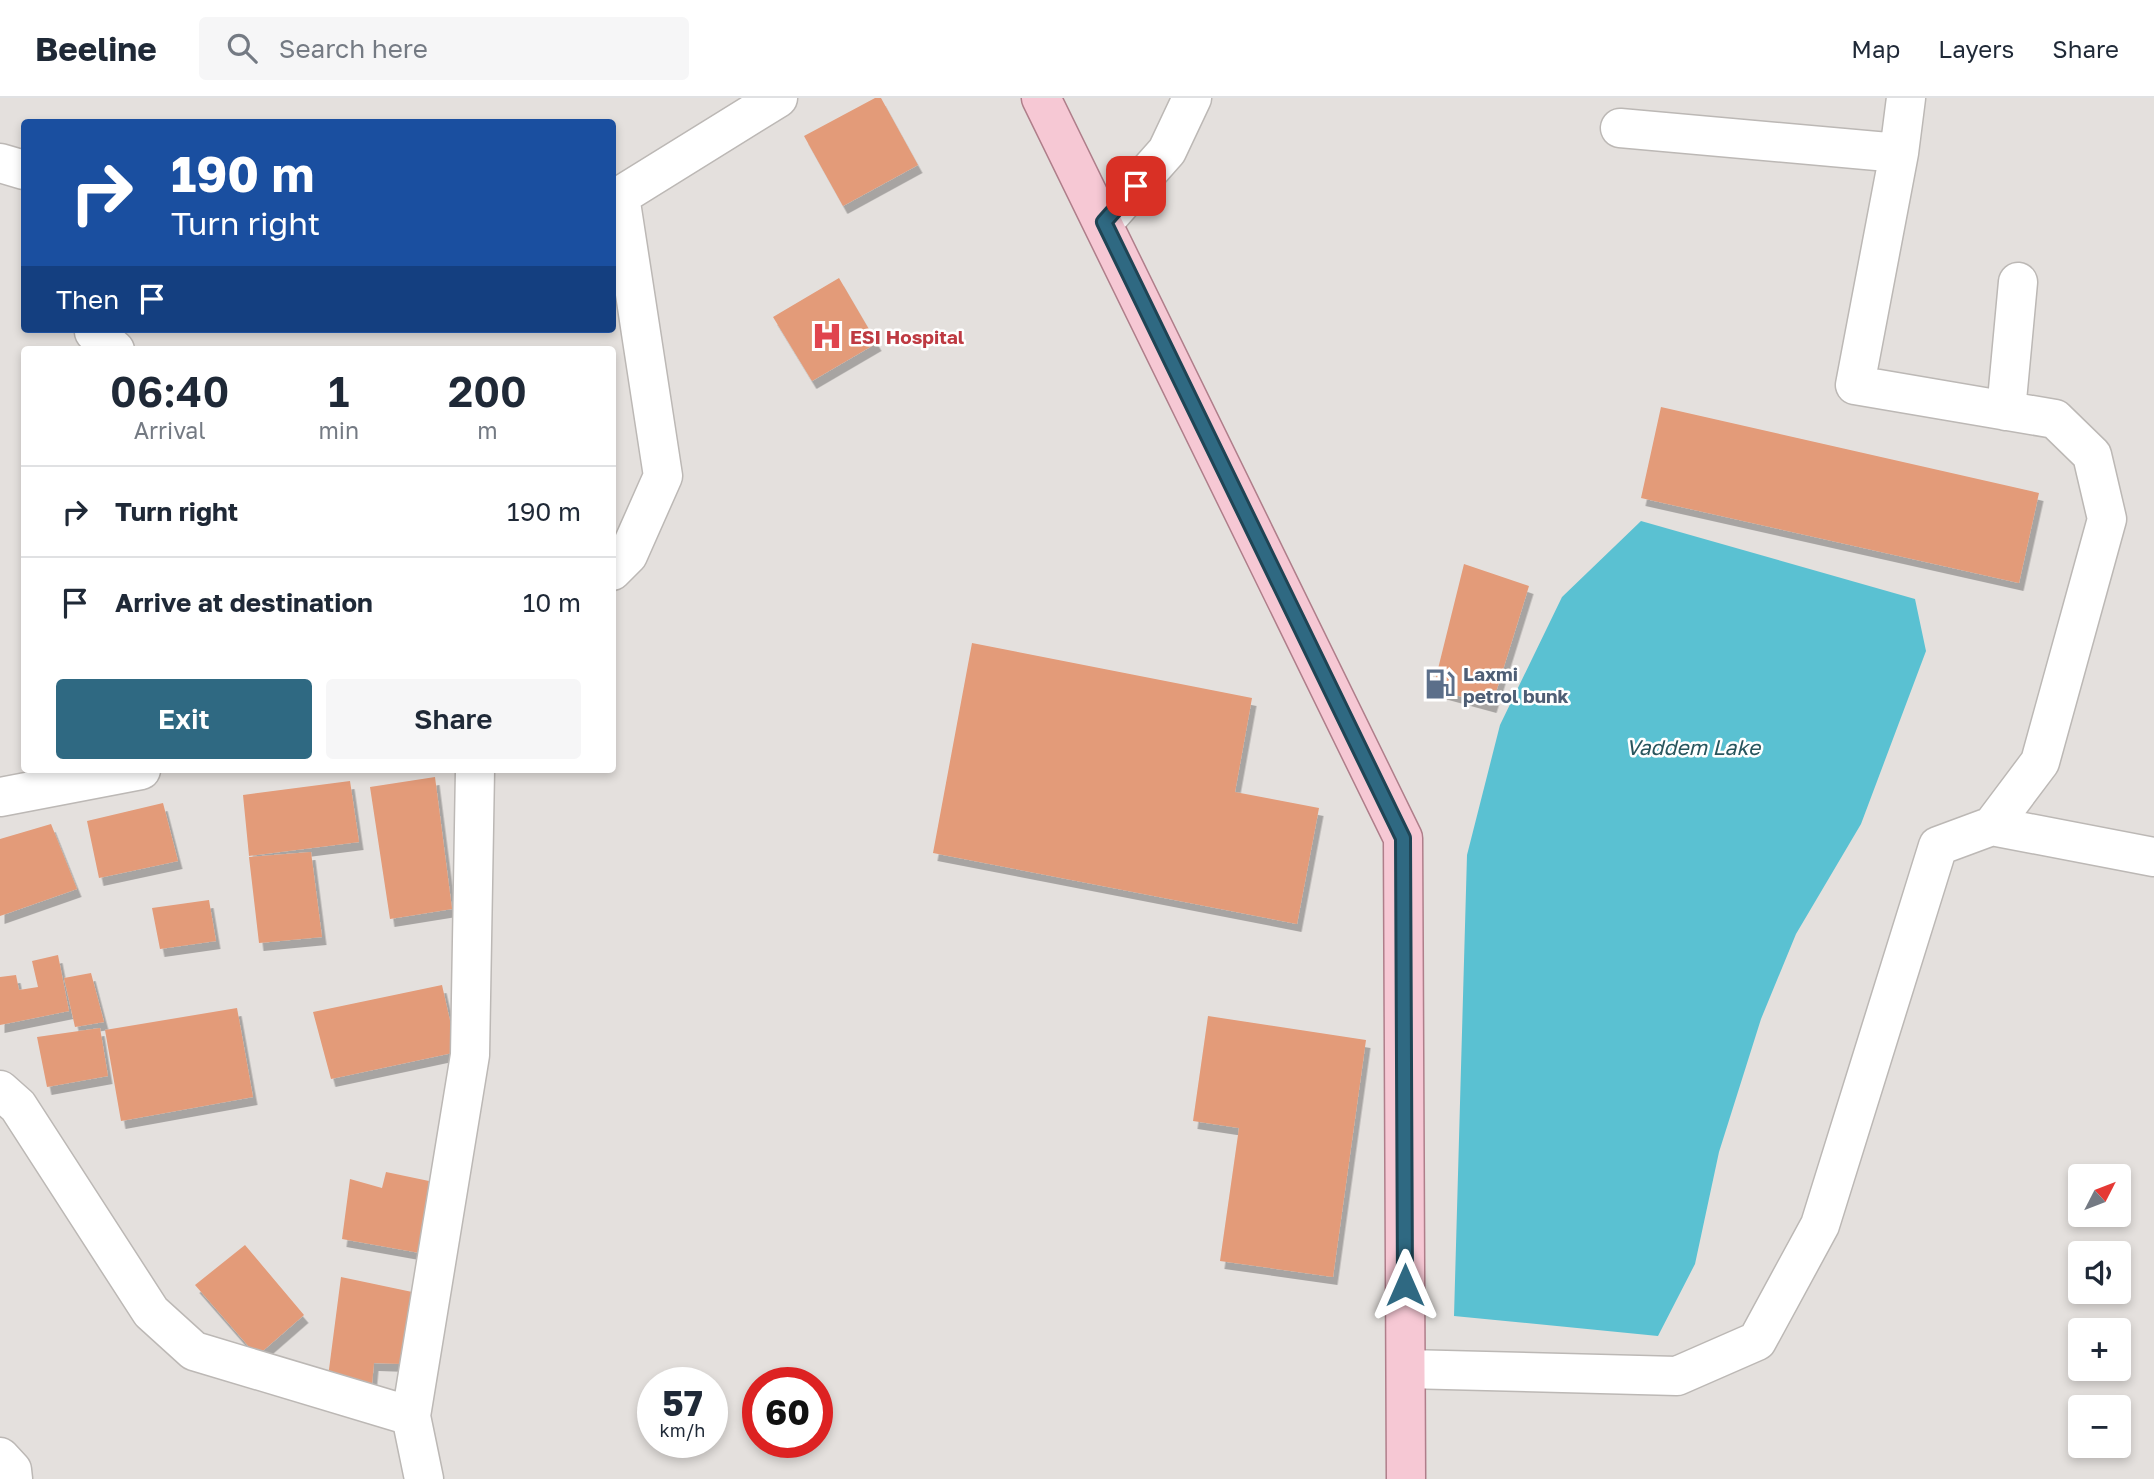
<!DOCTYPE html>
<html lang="en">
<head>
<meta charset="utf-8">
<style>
  :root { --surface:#fff; --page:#f6f6f7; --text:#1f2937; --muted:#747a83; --line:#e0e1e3; --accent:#2f6982 }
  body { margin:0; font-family:"Golos Text",sans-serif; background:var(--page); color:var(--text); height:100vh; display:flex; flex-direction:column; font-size:26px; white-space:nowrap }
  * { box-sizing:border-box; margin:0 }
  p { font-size:23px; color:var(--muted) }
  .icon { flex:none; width:38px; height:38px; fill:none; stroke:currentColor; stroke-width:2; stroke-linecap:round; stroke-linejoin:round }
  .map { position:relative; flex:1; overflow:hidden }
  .side { position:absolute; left:21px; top:248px; width:595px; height:427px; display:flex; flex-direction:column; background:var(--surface); border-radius:7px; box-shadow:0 4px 10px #0003 }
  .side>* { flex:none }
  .banner { position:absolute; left:21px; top:21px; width:595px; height:214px; border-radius:7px; box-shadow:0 4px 10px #0003; background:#1a4fa0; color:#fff; overflow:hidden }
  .needle { width:46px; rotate:48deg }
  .fabs { position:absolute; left:2068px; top:1066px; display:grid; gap:14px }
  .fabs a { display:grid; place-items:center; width:63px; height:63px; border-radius:7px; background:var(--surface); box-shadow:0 4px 10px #0003; font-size:35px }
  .speed { position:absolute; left:637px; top:1269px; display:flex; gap:14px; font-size:35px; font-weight:700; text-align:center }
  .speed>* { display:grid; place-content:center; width:91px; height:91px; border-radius:50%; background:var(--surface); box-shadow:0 4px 10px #0003; line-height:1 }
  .speed small { font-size:18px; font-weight:400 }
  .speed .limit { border:10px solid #d22; background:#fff; color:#111 }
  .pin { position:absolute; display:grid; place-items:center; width:60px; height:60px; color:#fff; margin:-30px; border-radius:14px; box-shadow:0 4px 10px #0006 }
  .me { position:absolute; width:77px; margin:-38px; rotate:0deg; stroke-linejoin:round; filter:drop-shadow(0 0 5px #0008) }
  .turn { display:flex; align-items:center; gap:24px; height:147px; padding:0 35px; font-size:32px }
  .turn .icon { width:91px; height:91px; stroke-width:2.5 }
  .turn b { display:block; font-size:49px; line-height:60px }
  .then { display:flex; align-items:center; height:66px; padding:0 35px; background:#0003; gap:14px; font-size:26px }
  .eta { display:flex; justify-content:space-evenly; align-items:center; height:119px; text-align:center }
  .eta b { font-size:42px; font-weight:600; line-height:49px }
  .primary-button { display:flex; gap:14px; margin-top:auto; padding:14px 35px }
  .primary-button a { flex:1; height:80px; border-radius:7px; background:var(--accent); color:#fff; font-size:28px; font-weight:600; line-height:80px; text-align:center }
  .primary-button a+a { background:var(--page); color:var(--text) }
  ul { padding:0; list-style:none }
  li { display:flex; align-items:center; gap:21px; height:91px; padding:0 35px; border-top:2px solid var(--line) }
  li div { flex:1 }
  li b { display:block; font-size:26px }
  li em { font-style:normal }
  header { display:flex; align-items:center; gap:42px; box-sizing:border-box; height:98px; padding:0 35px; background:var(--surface); border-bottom:2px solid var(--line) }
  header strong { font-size:33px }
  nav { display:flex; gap:38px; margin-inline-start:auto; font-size:24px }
  .search { width:490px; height:63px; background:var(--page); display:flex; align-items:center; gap:18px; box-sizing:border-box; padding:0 24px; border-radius:7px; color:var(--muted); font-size:26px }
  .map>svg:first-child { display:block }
</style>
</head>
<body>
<header>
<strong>Beeline</strong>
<div class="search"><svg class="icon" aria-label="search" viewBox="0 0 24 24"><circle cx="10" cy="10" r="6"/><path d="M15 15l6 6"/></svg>Search here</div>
<nav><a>Map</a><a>Layers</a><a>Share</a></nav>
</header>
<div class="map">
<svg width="2154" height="1381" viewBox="0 0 2154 1381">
  <defs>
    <filter id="shadow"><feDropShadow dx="4.5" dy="8" stdDeviation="0" flood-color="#0004"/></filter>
  </defs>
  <rect width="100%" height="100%" fill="#e4e0dd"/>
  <path fill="#5ac1d2" d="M1641 423 1915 501 1926 553 1861 726 1796 836 1761 921 1719 1054 1695 1166 1658 1238 1454 1218 1467 757 1500 627 1562 499Z"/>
  <path fill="#e39b79" filter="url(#shadow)" d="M875 0H881L918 67 843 108 804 38Z
    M839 180 877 245 812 283 773 219Z
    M1661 309 2039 395 2019 485 1641 400Z
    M1464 466 1529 488 1492 607 1433 591Z
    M972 545 1252 600 1235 694 1319 710 1297 826 933 755Z
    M435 679 452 811 390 821 370 689Z
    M350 683 359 744 249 758 243 697Z
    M163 705 178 763 99 780 87 723Z
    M51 726 77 791 0 818V741Z
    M311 754 322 839 259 845 249 759Z
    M209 802 216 843 160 851 152 810Z
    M58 857 69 913 0 927V879L16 877 19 892 38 889 32 863Z
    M91 875 104 924 75 929 64 880Z
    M442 887 457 954 331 981 313 914Z
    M237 910 253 999 121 1023 105 932Z
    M1208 918 1366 942 1333 1179 1220 1163 1239 1030 1193 1023Z
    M100 930 108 978 47 989 37 939Z
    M386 1074 429 1083 420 1155 342 1141 350 1081 382 1090Z
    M245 1147 304 1217 257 1258 195 1187Z
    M341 1179 417 1195 404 1266 374 1265 372 1286 328 1279Z"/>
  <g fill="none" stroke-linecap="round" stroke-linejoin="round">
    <g stroke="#bcb8b5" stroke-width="41">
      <path id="minor" d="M1906 0 1899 55 1855 287 2055 321 2092 357 2107 421 2040 664 1992 728
        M1620 30 1899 55
        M0 65 24 72
        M612 99 620 98 778 0
        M1104 124 1167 53 1192 0
        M94 234 115 252
        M2006 313 2018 184
        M612 473 628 457 663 378 620 98
        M0 699 141 672
        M0 992 18 1008 151 1214 194 1253 411 1318 424 1381
        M1406 1271 1677 1278 1757 1243 1820 1127 1938 748 1992 728 2154 759
        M411 1318 470 957 475 672
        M0 1359 12 1372 13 1381"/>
    </g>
    <g stroke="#af7e8a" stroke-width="41">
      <path id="major" d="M1041 0 1403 740 1406 1381"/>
    </g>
    <use href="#minor" stroke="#fff" stroke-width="38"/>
    <use href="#major" stroke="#f6c8d4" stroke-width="38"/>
  </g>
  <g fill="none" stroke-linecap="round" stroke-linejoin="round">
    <g stroke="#1f4454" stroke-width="18">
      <path id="route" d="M1136 88 1104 124 1403 740 1405 1187"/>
    </g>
    <use href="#route" stroke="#2f6982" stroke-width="12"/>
  </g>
  <defs>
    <g id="hospital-bare" transform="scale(2.415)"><path d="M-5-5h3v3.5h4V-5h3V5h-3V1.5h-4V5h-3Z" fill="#e0444e" stroke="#fff" stroke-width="2.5" paint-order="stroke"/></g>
    <g id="fuel-bare" transform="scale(2.415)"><path d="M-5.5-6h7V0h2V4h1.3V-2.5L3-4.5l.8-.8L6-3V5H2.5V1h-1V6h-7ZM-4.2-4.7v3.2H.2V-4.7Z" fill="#5c6f8a" stroke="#fff" stroke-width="2.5" paint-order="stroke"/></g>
  </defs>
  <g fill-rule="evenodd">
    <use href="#hospital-bare" x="827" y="238"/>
    <use href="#fuel-bare" x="1440" y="586"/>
  </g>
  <g text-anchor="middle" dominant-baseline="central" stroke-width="5" stroke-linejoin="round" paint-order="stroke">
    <g font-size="19" font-weight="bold" fill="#be3a42" stroke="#fff" text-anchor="start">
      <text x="850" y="238">ESI Hospital</text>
    </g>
    <g font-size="19" font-weight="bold" fill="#4e5e75" stroke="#fff" text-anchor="start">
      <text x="1463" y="575">Laxmi<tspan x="1463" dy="22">petrol bunk</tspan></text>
    </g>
    <g font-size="21" font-style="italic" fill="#28555d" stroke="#fff">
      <text x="1693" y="649">Vaddem Lake</text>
    </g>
  </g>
</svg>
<div class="fabs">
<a><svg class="needle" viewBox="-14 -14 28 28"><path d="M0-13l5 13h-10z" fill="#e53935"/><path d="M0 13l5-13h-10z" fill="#747a83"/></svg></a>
<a><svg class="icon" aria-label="sound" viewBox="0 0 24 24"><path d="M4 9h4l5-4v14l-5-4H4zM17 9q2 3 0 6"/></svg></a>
<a>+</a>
<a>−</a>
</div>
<div class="speed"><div>57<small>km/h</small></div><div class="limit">60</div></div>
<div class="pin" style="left:1136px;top:88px;background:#d93025"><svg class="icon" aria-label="arrive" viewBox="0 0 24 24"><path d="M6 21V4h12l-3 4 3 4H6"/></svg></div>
<svg class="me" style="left:1405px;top:1187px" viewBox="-20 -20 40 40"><path d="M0-17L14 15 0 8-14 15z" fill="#2f6982" stroke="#fff" stroke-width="4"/></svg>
<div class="banner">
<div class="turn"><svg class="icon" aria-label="right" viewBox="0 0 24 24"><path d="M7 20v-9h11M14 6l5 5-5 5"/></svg><div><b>190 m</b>Turn right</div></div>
<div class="then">Then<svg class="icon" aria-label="arrive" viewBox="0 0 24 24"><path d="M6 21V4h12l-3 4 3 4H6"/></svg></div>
</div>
<section class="side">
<div class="eta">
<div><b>06:40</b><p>Arrival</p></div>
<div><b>1</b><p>min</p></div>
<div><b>200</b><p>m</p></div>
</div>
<ul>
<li><svg class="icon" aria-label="right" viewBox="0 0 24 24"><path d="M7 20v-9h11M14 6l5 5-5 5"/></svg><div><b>Turn right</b></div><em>190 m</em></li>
<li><svg class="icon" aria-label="arrive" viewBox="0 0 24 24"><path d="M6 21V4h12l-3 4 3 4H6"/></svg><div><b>Arrive at destination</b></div><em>10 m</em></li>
</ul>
<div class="primary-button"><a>Exit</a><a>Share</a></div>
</section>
</div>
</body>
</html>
